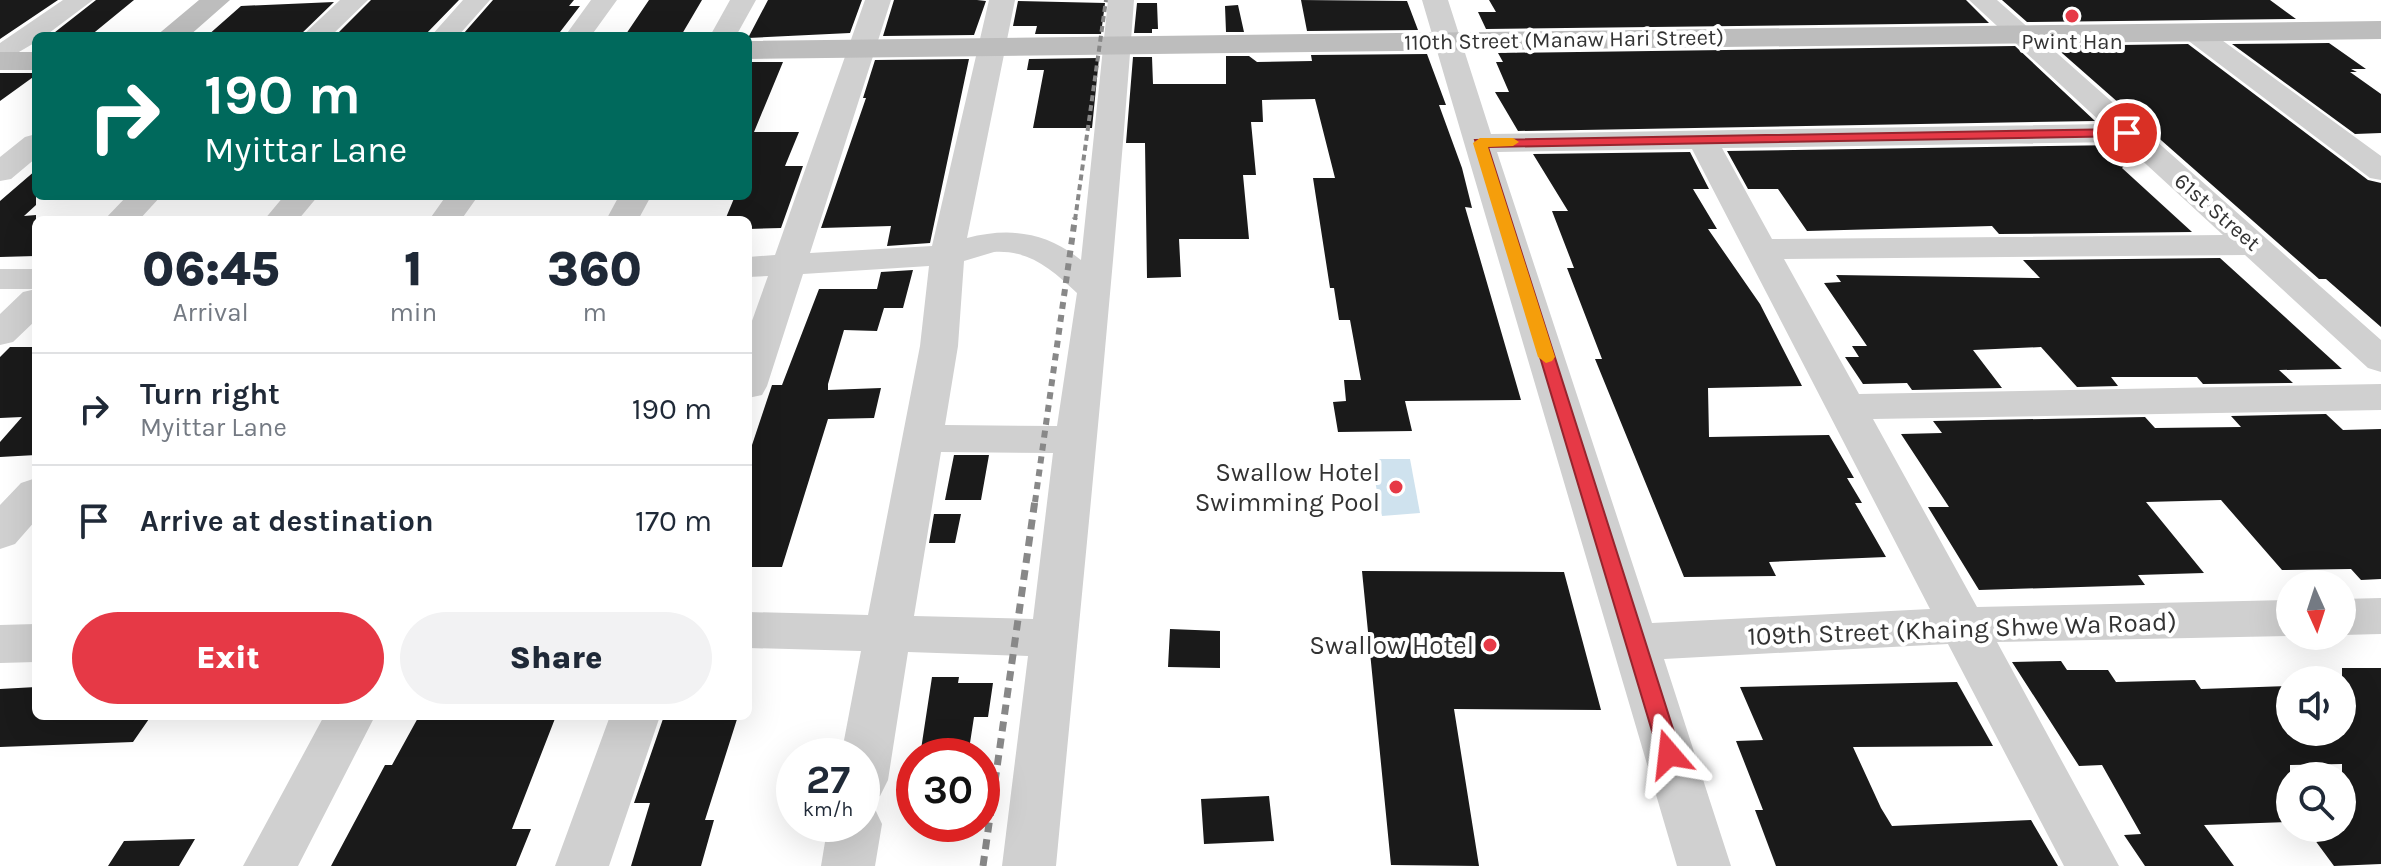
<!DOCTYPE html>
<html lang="en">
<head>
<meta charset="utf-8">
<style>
  :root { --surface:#fff; --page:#f2f2f3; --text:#1f2937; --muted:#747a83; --line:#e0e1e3; --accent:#e63946 }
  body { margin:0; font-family:Karla,sans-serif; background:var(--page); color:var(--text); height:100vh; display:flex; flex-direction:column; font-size:30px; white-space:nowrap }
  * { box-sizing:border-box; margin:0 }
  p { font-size:26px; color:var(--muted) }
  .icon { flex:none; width:44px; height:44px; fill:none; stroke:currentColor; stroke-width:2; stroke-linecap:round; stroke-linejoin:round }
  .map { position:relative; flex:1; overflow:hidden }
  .drawer { position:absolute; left:32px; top:216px; width:720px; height:504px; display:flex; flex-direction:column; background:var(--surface); border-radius:12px; box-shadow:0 8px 32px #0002 }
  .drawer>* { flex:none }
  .guide { position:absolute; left:32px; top:32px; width:720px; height:168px; border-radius:12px; box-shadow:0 8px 32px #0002; background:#00695c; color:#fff; overflow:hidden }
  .needle { width:52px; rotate:177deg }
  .tools { position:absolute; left:2276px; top:570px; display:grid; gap:16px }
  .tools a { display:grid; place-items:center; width:80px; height:80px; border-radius:50%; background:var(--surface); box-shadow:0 8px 32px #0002; font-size:40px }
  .speed { position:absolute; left:776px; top:738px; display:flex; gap:16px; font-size:40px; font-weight:700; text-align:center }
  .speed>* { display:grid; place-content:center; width:104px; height:104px; border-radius:50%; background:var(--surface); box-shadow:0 8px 32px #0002; line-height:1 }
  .speed small { font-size:20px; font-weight:400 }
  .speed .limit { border:12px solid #d22; background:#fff; color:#111 }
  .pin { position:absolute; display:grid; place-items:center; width:68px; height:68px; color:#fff; margin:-34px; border:4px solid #fff; border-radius:50%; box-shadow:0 2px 8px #0007 }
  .me { position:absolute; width:88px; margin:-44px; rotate:343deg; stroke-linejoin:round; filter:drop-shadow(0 0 6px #0008) }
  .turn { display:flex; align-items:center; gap:28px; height:168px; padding:0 40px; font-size:36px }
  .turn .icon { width:104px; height:104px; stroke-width:2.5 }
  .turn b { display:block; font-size:56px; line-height:68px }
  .eta { display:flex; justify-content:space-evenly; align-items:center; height:136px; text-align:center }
  .eta b { font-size:48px; font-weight:800; line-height:56px }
  .button { display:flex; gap:16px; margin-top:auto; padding:16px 40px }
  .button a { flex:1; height:92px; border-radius:48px; background:var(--accent); color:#fff; font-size:32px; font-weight:800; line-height:92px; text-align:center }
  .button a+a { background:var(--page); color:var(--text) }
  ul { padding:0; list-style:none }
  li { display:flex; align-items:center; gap:24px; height:112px; padding:0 40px; border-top:2px solid var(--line) }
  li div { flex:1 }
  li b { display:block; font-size:30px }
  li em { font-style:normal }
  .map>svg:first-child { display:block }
</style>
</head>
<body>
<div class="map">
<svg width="2381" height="866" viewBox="0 0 2381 866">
  <rect width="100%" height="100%" fill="#fff"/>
  <path fill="#cfe2ee" d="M1379 459H1410L1420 513 1382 516 1372 466Z"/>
  <path fill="#1a1a1a" d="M0 0H58L0 39Z
    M96 0H134L90 36H50Z
    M371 0H459L424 36H335Z
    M493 0H574L569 6H580L560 32 464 33Z
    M649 0H702L682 34H626Z
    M768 0H862L850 33 748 38Z
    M894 0H977L986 1 974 35 883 36Z
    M1301 0 1407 1 1418 30 1307 31Z
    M1489 0H1966L1989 23 1486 29 1478 12H1496Z
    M2002 0H2270L2296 19 2027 22Z
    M1018 1 1105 3 1101 34H1035L1037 26H1013Z
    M334 2 299 36H207L241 6Z
    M1137 3H1157L1158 29H1152V33H1134Z
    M1238 5 1244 32H1226L1225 6Z
    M2329 43 2366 69H2351L2357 72H2350L2381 94V133L2355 134 2232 44Z
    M2188 44 2368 180 2381 183V327L2326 279H2319L2054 46Z
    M2015 46 2095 121 1518 131 1495 92H1509L1496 62H1503L1498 53Z
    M1427 54 1446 105H1439L1462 168 1472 208 1465 207 1521 400 1405 401 1412 431 1338 432 1333 402 1346 401 1344 380H1361L1350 320H1339L1334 288H1330L1313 178H1335L1315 99 1262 100 1263 122H1251L1256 175H1243L1249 239H1179L1181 277 1147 278 1145 143H1126L1133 57H1152L1153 84H1226V56H1249L1257 62 1312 61 1311 55Z
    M1099 58 1092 128H1033L1044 70H1027L1029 59Z
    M969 59 930 243 887 246 891 226 821 228 866 98H863L875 60Z
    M748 62H783L754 132H799L785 166H803L781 228 748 229V220H725L735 196H748Z
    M0 73H36V75L0 101Z
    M2121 145 2133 156 2122 168 2192 232 1999 234 1992 226 1807 231 1778 189H1748L1727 151Z
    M1690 152 1709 189H1693L1717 229H1708L1760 304 1802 386 1708 388 1709 437 1829 435 1854 478H1847L1862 503H1855L1886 557 1769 562 1776 576 1684 577 1595 359H1602L1567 268H1574L1552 211H1568L1533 154Z
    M36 170V205L24 216 36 215V256L0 257V201Z
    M2220 258 2342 369 2279 370 2293 383 2203 384 2197 377H2111L2118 386 2077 387 2041 347 1973 350 2002 388 1912 390 1907 383 1863 384 1845 357H1859L1852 346H1867L1824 283 1841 282 1836 275 2040 278 2023 260Z
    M913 270 903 308H884L877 331 844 330 828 384V390L881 388 874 418 828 419 782 567H748V457L772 385H782L819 289H877L881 272Z
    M10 347H36V455L0 457V442L22 417 0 418V357Z
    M2326 414 2343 430 2381 429V579L2361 580 2351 569 2282 570 2221 500 2146 502 2204 573 2138 575 2145 585 1979 590 1928 507H1949L1901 434 1942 433 1933 421 2145 417 2155 428 2241 427 2231 416Z
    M954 455H989L981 500H945Z
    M934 514H961L955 543H929Z
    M1362 571 1564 572 1601 710 1454 709 1479 866 1391 865Z
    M1170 629 1220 631V668L1168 667Z
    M2061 661 2067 670H2108L2116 682 2195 680 2201 689 2290 686V732H2342V668H2381V864L2334 866 2306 828H2342V764L2290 765V822L2204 825 2234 866H2145L2124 835 2141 834 2102 765 2079 766 2012 662Z
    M932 677H959L958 683H993L988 717H974L968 756H920Z
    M1957 682 1993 746 1853 747 1881 808 1892 826 2031 820 2058 866H1776L1755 810H1763L1736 741 1763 740 1740 687Z
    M36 687V716H151L133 742 0 747V689Z
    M419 716H556L512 829H531L516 866H331L385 765H392Z
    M664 716H738L705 820H714L701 866H631L650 803H634Z
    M1269 796 1274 841 1204 844 1201 799Z
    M195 839 179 866H108L124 841Z"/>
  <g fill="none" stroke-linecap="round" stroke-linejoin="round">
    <path fill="#d0d0d0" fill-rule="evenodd" d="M63 0H93L45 36H36V42L0 63V43Z
      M340 0H368L331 36H302Z
      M463 0H490L458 36H431Z
      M591 0H617L591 36H565Z
      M730 0H756L736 36H710Z
      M865 0H891L810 253 932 246 989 0H1015L967 238C1010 227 1046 232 1081 260L1108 0H1134C1113 290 1083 578 1056 866H1002L1028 656 908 652 888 780 880 796 862 802V756H841L861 651 748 648V612L868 615 920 346 929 266 803 274 767 386 762 395 748 398V332L768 276 748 277V257L775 255ZM994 252C1030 250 1051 269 1077 293L1057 426 945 425 958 346 964 261ZM941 452 1053 453 1033 619 914 616Z
      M1422 0H1448L1491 134 2103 124 1969 0H1997L2381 340V372L2368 368 2245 255 1784 259 1859 394 2381 384V410L1873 419 1977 607 2290 600V636L1997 642 2119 866H2064L1948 644 1664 659 1731 866H1677ZM2122 142 2223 235 1772 239 1722 148ZM1692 149 1930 609 1652 623 1497 152Z
      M2195 25 2204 27 2381 156V180L2370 178 2186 39 2182 33 2186 27Z
      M36 134V158L11 179 0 181V157L25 137Z
      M127 196H161L139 220H104Z
      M284 196H318L298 220H264Z
      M446 196H478L461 220H429Z
      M619 196H651L638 220H606Z
      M0 269H36V320L13 342 0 345V314L23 292 36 289H0Z
      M36 478V520L15 544 0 549V505L21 483Z
      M2381 598V634L2342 635V599Z
      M36 624V662L0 663V625Z
      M324 716H375L298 866H243Z
      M610 716H660L609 866H555Z
      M862 803 874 807 882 824 875 866H821L828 824H862Z"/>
    <path fill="#bdbdbd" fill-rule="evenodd" d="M199 0H230L189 36H156Z
      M2381 21V39L748 59V41Z
      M0 52H36V70H0Z"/>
    <path stroke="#888" stroke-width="4" stroke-dasharray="6 4" stroke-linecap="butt" d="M1075 220 1106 0"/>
    <path stroke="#888" stroke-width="6" stroke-dasharray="7 6" stroke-linecap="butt" d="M1035 502 1075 218"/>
    <path stroke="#888" stroke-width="7" stroke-dasharray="10 7" stroke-linecap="butt" d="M983 866 1035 500"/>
  </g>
  <path fill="#e63946" stroke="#96252e" stroke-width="2" d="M2127 129 2134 133 2132 136 1488 147 1681 754 1677 761 1669 764 1661 761 1475 140Z"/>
  <path fill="#f59e0b" d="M1480 138H1513L1519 142 1513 146 1488 147 1555 357 1552 361 1546 363 1538 357 1473 143Z"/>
  <g fill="#e63946" stroke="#fff" stroke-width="3">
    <circle cx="2072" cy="16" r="8"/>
    <circle cx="1396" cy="487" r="8"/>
    <circle cx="1490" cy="645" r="8"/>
  </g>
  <g text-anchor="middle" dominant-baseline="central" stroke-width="8" stroke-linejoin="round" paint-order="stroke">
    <g font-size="22" fill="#333" stroke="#fff">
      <text transform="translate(1564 40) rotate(-1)">110th Street (Manaw Hari Street)</text>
      <text transform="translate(2217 212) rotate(41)">61st Street</text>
    </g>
    <g font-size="22" fill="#333" stroke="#fff">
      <text x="2072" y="42">Pwint Han</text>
    </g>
    <g font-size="26" fill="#333" stroke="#fff" text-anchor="end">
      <text x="1380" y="472">Swallow Hotel<tspan x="1380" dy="30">Swimming Pool</tspan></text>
      <text x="1474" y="645">Swallow Hotel</text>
    </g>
    <g font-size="26" fill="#333" stroke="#fff">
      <text transform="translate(1962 629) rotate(-2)">109th Street (Khaing Shwe Wa Road)</text>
    </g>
  </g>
</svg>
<div class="tools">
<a><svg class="needle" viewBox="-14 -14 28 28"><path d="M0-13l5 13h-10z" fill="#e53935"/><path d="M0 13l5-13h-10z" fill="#747a83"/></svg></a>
<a><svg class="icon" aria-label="sound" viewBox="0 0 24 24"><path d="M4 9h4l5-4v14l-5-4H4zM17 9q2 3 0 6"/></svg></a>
<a><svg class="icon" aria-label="search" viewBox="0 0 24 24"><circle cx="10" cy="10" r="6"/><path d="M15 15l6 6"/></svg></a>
</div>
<div class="speed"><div>27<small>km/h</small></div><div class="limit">30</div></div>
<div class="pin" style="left:2127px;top:133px;background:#d93025"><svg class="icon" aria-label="arrive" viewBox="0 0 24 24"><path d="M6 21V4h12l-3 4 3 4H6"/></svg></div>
<svg class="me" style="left:1669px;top:754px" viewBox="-20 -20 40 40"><path d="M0-17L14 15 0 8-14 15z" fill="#e63946" stroke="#fff" stroke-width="4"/></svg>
<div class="guide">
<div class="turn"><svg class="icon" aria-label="right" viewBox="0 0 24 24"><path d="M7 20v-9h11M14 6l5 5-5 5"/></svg><div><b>190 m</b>Myittar Lane</div></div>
</div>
<section class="drawer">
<div class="eta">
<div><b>06:45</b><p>Arrival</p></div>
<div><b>1</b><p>min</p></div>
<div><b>360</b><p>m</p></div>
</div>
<ul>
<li><svg class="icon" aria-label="right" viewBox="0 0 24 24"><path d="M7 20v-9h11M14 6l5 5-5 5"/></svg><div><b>Turn right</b><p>Myittar Lane</p></div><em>190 m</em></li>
<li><svg class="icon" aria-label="arrive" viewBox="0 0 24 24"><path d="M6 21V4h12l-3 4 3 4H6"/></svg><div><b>Arrive at destination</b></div><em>170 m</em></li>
</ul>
<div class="button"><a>Exit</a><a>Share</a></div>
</section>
</div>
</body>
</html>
